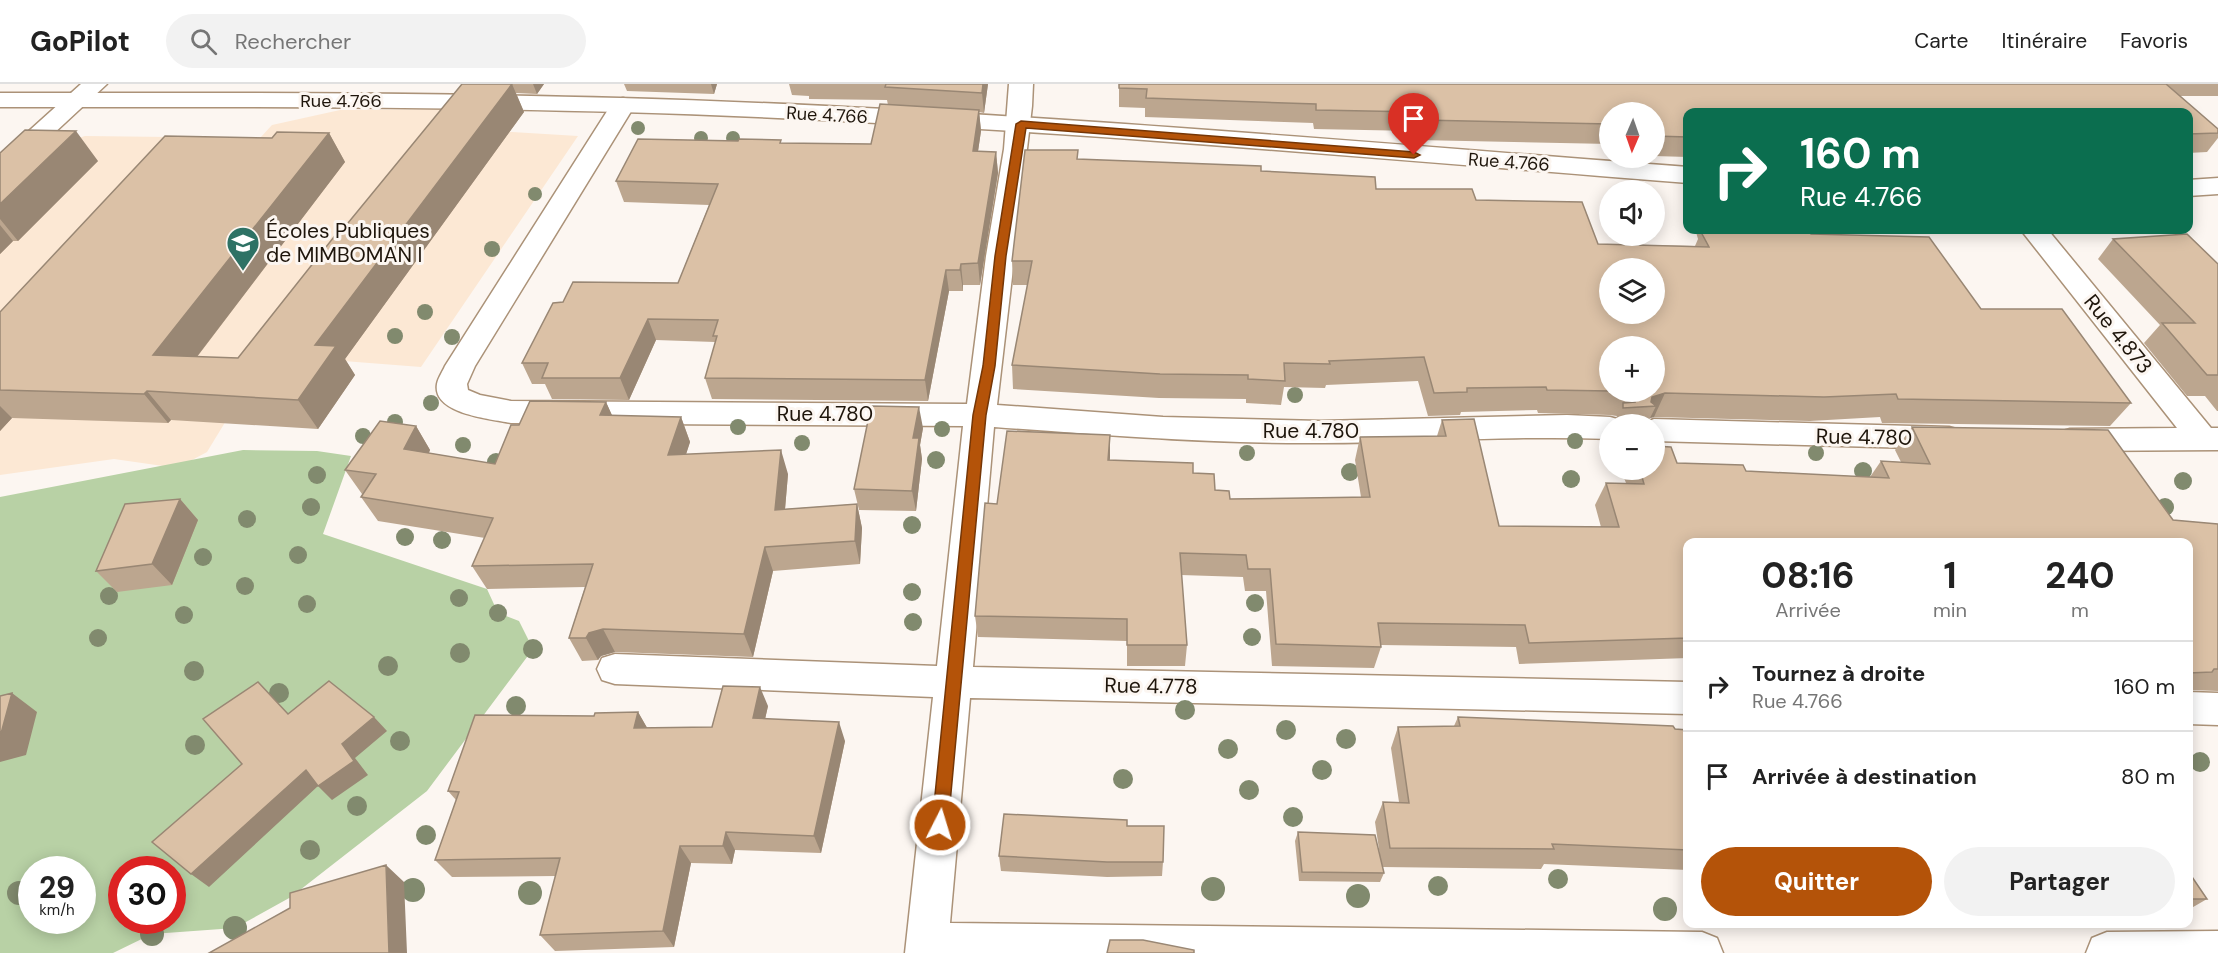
<!DOCTYPE html>
<html lang="fr">
<head>
<meta charset="utf-8">
<style>
  :root { --surface:#fff; --page:#f2f2f2; --text:#222; --muted:#767676; --line:#e0e0e0; --accent:#b45309 }
  body { margin:0; font-family:"DM Sans",sans-serif; background:var(--page); color:var(--text); height:100vh; display:flex; flex-direction:column; font-size:22px; white-space:nowrap }
  * { box-sizing:border-box; margin:0 }
  p { font-size:20px; color:var(--muted) }
  .icon { flex:none; width:33px; height:33px; fill:none; stroke:currentColor; stroke-width:2; stroke-linecap:round; stroke-linejoin:round }
  .map { position:relative; flex:1; overflow:hidden }
  .panel { position:absolute; left:1683px; top:454px; width:510px; height:390px; display:flex; flex-direction:column; background:var(--surface); border-radius:12px; box-shadow:0 3px 15px #0003 }
  .panel>* { flex:none }
  .guide { position:absolute; left:1683px; top:24px; width:510px; height:126px; border-radius:12px; box-shadow:0 3px 15px #0003; background:#0b6e4f; color:#fff; overflow:hidden }
  .needle { width:39px; rotate:182deg }
  .buttons { position:absolute; left:1599px; top:18px; display:grid; gap:12px }
  .buttons a { display:grid; place-items:center; width:66px; height:66px; border-radius:50%; background:var(--surface); box-shadow:0 3px 15px #0003; font-size:30px }
  .speed { position:absolute; left:18px; top:772px; display:flex; gap:12px; font-size:30px; font-weight:700; text-align:center }
  .speed>* { display:grid; place-content:center; width:78px; height:78px; border-radius:50%; background:var(--surface); box-shadow:0 3px 15px #0003; line-height:1 }
  .speed small { font-size:15px; font-weight:400 }
  .speed .limit { border:9px solid #d22; background:#fff; color:#111 }
  .pin { position:absolute; display:grid; place-items:center; width:51px; height:51px; color:#fff; margin:-62px -26px; border-radius:50% 50% 50% 0; rotate:-45deg; box-shadow:0 0 6px #0007 }
  .pin .icon { rotate:45deg }
  .me { position:absolute; width:66px; margin:-33px; rotate:5deg; stroke-linejoin:round; filter:drop-shadow(0 0 4px #0008) }
  .turn { display:flex; align-items:center; gap:21px; height:126px; padding:0 18px; font-size:27px }
  .turn .icon { width:78px; height:78px; stroke-width:2.5 }
  .turn b { display:block; font-size:42px; line-height:51px }
  .eta { display:flex; justify-content:space-evenly; align-items:center; height:102px; text-align:center }
  .eta b { font-size:36px; font-weight:700; line-height:42px }
  .action { display:flex; gap:12px; margin-top:auto; padding:12px 18px }
  .action a { flex:1; height:69px; border-radius:36px; background:var(--accent); color:#fff; font-size:24px; font-weight:700; line-height:69px; text-align:center }
  .action a+a { background:var(--page); color:var(--text) }
  ul { padding:0; list-style:none }
  li { display:flex; align-items:center; gap:18px; height:90px; padding:0 18px; border-top:2px solid var(--line) }
  li div { flex:1 }
  li b { display:block; font-size:22px }
  li em { font-style:normal }
  header { display:flex; align-items:center; gap:36px; box-sizing:border-box; height:84px; padding:0 30px; background:var(--surface); border-bottom:2px solid var(--line) }
  header strong { font-size:28px }
  nav { display:flex; gap:33px; margin-inline-start:auto; font-size:21px }
  .search { width:420px; height:54px; background:var(--page); display:flex; align-items:center; gap:15px; box-sizing:border-box; padding:0 21px; border-radius:33px; color:var(--muted); font-size:22px }
  .map>svg:first-child { display:block }
</style>
</head>
<body>
<header>
<strong>GoPilot</strong>
<div class="search"><svg class="icon" aria-label="search" viewBox="0 0 24 24"><circle cx="10" cy="10" r="6"/><path d="M15 15l6 6"/></svg>Rechercher</div>
<nav><a>Carte</a><a>Itinéraire</a><a>Favoris</a></nav>
</header>
<div class="map">
<svg width="2218" height="869" viewBox="0 0 2218 869">
  <rect width="100%" height="100%" fill="#fcf6f1"/>
  <path fill="#fce8d4" d="M458 25 449 44 578 52 421 283 266 271 207 368 177 384 114 375 0 391V106L42 65 85 52 260 54 272 41 340 26Z"/>
  <path fill="#b8d1a5" fill-rule="evenodd" d="M243 366 317 367 351 372 323 450 487 505 498 529 519 537 533 565 427 707 291 813 235 844 152 850 113 869H0V413ZM32 786H82V837H32ZM122 786H172V837H122Z"/>
  <g fill="none" stroke-linecap="round" stroke-linejoin="round">
    <g stroke="#ab9278" stroke-width="3">
      <path id="minor" d="M81 0H107L9 91 0 94V73Z
        M1009 0H1033L1032 22 997 321 1163 333 1321 337 1567 331 1610 333 1621 336 1623 340H1610V355C1514 351 1418 359 1322 359 1213 360 1103 351 994 343L973 583 1688 598V630L970 614 950 839 1702 848 1717 854 1723 869H905L933 613 615 600 602 596 597 585 602 574 615 570 937 582 963 342 511 339C491 335 432 330 437 300 438 294 443 287 445 282L611 21 615 16 623 14 631 16 635 21 475 282 467 300 468 306 480 311 511 317 967 320 986 172 1004 65Z
        M2021 146H2048L2211 344H2218V366L2070 367 2059 364 2054 356 2059 348 2070 345 2177 344Z
        M1654 335 1949 343 1960 346 1965 354 1960 362 1949 365 1654 357V340H1642Z
        M2188 608 2218 609V641L2188 640Z
        M2218 847V869H2086L2092 854 2107 848Z"/>
    </g>
    <g stroke="#ab9278" stroke-width="3">
      <path id="tertiary" d="M0 9C207 9 413 8 620 14 976 24 1332 56 1688 83V99C1332 71 976 38 620 28 413 22 207 23 0 23Z
        M2218 94V110L2188 112V96Z"/>
    </g>
    <use href="#minor" fill="#fff" fill-rule="evenodd"/>
    <use href="#tertiary" fill="#fff" fill-rule="evenodd"/>
  </g>
  <g fill="#818a6e">
    <circle cx="638" cy="44" r="7"/>
    <circle cx="701" cy="54" r="7"/>
    <circle cx="733" cy="54" r="7"/>
    <circle cx="535" cy="110" r="7"/>
    <circle cx="492" cy="165" r="8"/>
    <circle cx="425" cy="228" r="8"/>
    <circle cx="395" cy="252" r="8"/>
    <circle cx="452" cy="253" r="8"/>
    <circle cx="1295" cy="311" r="8"/>
    <circle cx="431" cy="319" r="8"/>
    <circle cx="395" cy="338" r="8"/>
    <circle cx="738" cy="343" r="8"/>
    <circle cx="942" cy="345" r="8"/>
    <circle cx="363" cy="352" r="8"/>
    <circle cx="1575" cy="357" r="8"/>
    <circle cx="802" cy="359" r="8"/>
    <circle cx="463" cy="361" r="8"/>
    <circle cx="1247" cy="369" r="8"/>
    <circle cx="1816" cy="369" r="8"/>
    <circle cx="936" cy="376" r="9"/>
    <circle cx="496" cy="378" r="9"/>
    <circle cx="1863" cy="387" r="9"/>
    <circle cx="1350" cy="388" r="9"/>
    <circle cx="317" cy="391" r="9"/>
    <circle cx="1571" cy="395" r="9"/>
    <circle cx="2183" cy="397" r="9"/>
    <circle cx="311" cy="423" r="9"/>
    <circle cx="2165" cy="423" r="9"/>
    <circle cx="247" cy="435" r="9"/>
    <circle cx="912" cy="441" r="9"/>
    <circle cx="405" cy="453" r="9"/>
    <circle cx="442" cy="456" r="9"/>
    <circle cx="298" cy="471" r="9"/>
    <circle cx="203" cy="473" r="9"/>
    <circle cx="245" cy="502" r="9"/>
    <circle cx="912" cy="508" r="9"/>
    <circle cx="109" cy="512" r="9"/>
    <circle cx="459" cy="514" r="9"/>
    <circle cx="1255" cy="519" r="9"/>
    <circle cx="307" cy="520" r="9"/>
    <circle cx="498" cy="529" r="9"/>
    <circle cx="184" cy="531" r="9"/>
    <circle cx="913" cy="538" r="9"/>
    <circle cx="1252" cy="553" r="9"/>
    <circle cx="98" cy="554" r="9"/>
    <circle cx="533" cy="565" r="10"/>
    <circle cx="460" cy="569" r="10"/>
    <circle cx="388" cy="582" r="10"/>
    <circle cx="194" cy="587" r="10"/>
    <circle cx="279" cy="609" r="10"/>
    <circle cx="516" cy="622" r="10"/>
    <circle cx="1185" cy="626" r="10"/>
    <circle cx="1286" cy="646" r="10"/>
    <circle cx="1346" cy="655" r="10"/>
    <circle cx="400" cy="657" r="10"/>
    <circle cx="195" cy="661" r="10"/>
    <circle cx="1228" cy="665" r="10"/>
    <circle cx="2200" cy="678" r="10"/>
    <circle cx="1322" cy="686" r="10"/>
    <circle cx="1123" cy="695" r="10"/>
    <circle cx="1249" cy="706" r="10"/>
    <circle cx="357" cy="722" r="10"/>
    <circle cx="1293" cy="733" r="10"/>
    <circle cx="426" cy="751" r="10"/>
    <circle cx="310" cy="766" r="10"/>
    <circle cx="1558" cy="795" r="10"/>
    <circle cx="1438" cy="802" r="10"/>
    <circle cx="1213" cy="805" r="12"/>
    <circle cx="413" cy="806" r="12"/>
    <circle cx="19" cy="809" r="12"/>
    <circle cx="530" cy="809" r="12"/>
    <circle cx="1358" cy="812" r="12"/>
    <circle cx="1665" cy="825" r="12"/>
    <circle cx="235" cy="844" r="12"/>
    <circle cx="152" cy="850" r="12"/>
  </g>
  <path fill="#bca68f" fill-rule="evenodd" d="M462 0H544L537 10 516 9 524 28 345 275 355 291 318 345 171 336 168 339 12 334 0 347V228L272 54 329 49 345 78 197 273 238 274Z
    M624 0H717L714 10 627 7Z
    M789 0H988L984 29 979 28 981 47 978 67 996 68 998 89 980 201H963V207H949L928 317 712 315 705 294 715 259V258L656 256 629 316 552 315 545 300H532L522 279 563 218 678 199 709 121 624 118 616 97 738 57 781 56V59L871 60 888 21 887 16 809 15V12L792 11Z
    M1119 0H2218V12H2180L2218 45V54L2207 68 2188 69V28H1688V73L1654 72V28H1610V60L1417 56 1415 47 1314 45 1313 39 1145 33V24L1119 23Z
    M0 69 98 77 18 157H13L0 170Z
    M1078 76 1261 87 1376 105 1476 116 1598 160 1695 162 1698 155 1696 148 1697 146H1809L1811 150 1981 225 2131 319 2110 342 1882 339 1880 333 1810 337 1654 333 1650 334 1647 340H1613L1617 332 1610 331 1538 329 1537 326 1461 328 1460 331 1428 332 1418 297 1326 301 1325 304 1284 303 1281 321 1246 319V315L1159 314 1013 305 1012 281 1028 201H1013L1012 177ZM1610 262 1654 308H1610Z
    M2113 155 2218 180V327H2217L2205 312H2187L2144 259 2160 241 2098 175Z
    M606 318 612 332 681 333 690 358 686 370 788 390 785 425 857 420 862 444 860 480 773 487 753 573 615 568 601 572 598 576 582 577 569 554 585 503 487 505 472 482 485 454 378 437 361 413 363 410H362L345 386 416 342 430 366 429 369 495 380 519 341Z
    M1442 336 1499 442 1601 443 1595 421 1606 399H1626L1621 386H1654L1677 379 1746 387 1870 393 1881 377 1901 378 1895 366 1912 343 2173 436 2218 440V607L2190 606 2188 607V459H1688V574L1519 580 1516 563 1381 561V563L1374 584 1272 582 1266 507H1245L1243 493 1181 491 1187 561 1185 582H1127V557L978 553 975 532 997 420 1110 376 1193 389 1215 406 1230 415 1361 413 1355 376 1360 353 1437 352Z
    M923 344 920 361 922 375 916 427 859 426 854 405Z
    M180 415 198 436 172 501 117 508 96 487Z
    M768 622 765 635 845 657 821 769 735 766 732 780 691 779 674 863 555 867 540 851 556 792 452 793 435 776 456 716 448 707 594 632 638 628 647 644 712 643Z
    M1458 633 1688 646V786L1544 780 1541 785 1382 783 1384 789 1380 798 1299 797 1295 757 1298 748 1381 779 1375 738 1383 718H1399L1391 664 1398 643 1454 642Z
    M1127 742 1163 778 1162 792 1107 793 1001 787 999 772Z
    M2188 787 2207 815 2188 826Z"/>
  <path fill="#998774" d="M512 0 524 28 345 275 355 291 318 345 298 316 315 261Z
    M533 0H544L537 10Z
    M711 0H717L714 10Z
    M983 0H988L984 29 982 9Z
    M979 26 981 47 975 88 973 67Z
    M76 47 98 77 18 157 0 135V120Z
    M329 49 345 78 176 300 153 271Z
    M996 68 998 89 980 201 978 179Z
    M0 141 13 157 0 170Z
    M961 180 963 201V207L960 186Z
    M946 186 949 207 928 317 925 296Z
    M648 235 656 256 629 316 620 294Z
    M147 307 171 336 168 339 144 310Z
    M1665 309 1654 333 1650 334 1656 322H1648L1652 313Z
    M606 318 617 342 600 331Z
    M0 322 12 334 0 347Z
    M919 323 923 344 920 361 922 375 916 427 912 407 913 354Z
    M681 333 690 358 678 395 668 371Z
    M416 342 430 366 419 389 404 365Z
    M1110 351V374L1108 399V376Z
    M781 366 788 390 783 449 775 426Z
    M180 415 198 436 172 501 152 480Z
    M857 420 862 444 860 480 855 457Z
    M765 463 773 487 753 573 744 550Z
    M603 545 615 568 601 572 598 576 586 554 589 549Z
    M760 603 768 622 761 653 753 634Z
    M12 609 37 628 26 671 0 678V653Z
    M638 628 649 647 634 644Z
    M374 633 387 647 355 674 368 691 332 716 318 702 209 803 191 790 306 686 342 660Z
    M839 638 845 657 821 769 814 752Z
    M726 748 735 766 732 780 723 762Z
    M680 762 691 779 674 863 663 847Z
    M386 781 404 798 407 869H389Z"/>
  <path fill="#dbc1a6" stroke="#998774" stroke-width="1.5" fill-rule="evenodd" d="M462 0H512L315 261 336 262 298 316 147 307 144 310 0 306V228L165 52 272 54 277 48 329 49 153 271 238 274 345 139H348Z
    M886 0H983L982 9 885 3Z
    M1119 0H2166L2218 45V49L2188 50V28H1688V53L1654 52V28H1610V40L1421 36 1419 28 1316 26V20L1146 14 1147 5 1119 4Z
    M880 20 979 26 973 67 996 68 978 179 961 180 960 186H946L925 296 705 294 717 252H713L718 236 648 235 620 294H542L548 279H522L553 219 563 218 573 198 678 199 718 100 616 97 638 55 738 57 739 55 781 56 780 59 871 60Z
    M25 46 76 47 0 120V69Z
    M1025 66H1078L1077 75 1261 82V87L1375 93 1376 105H1472L1476 116 1582 118 1598 160 1709 163 1701 148H1716L1715 146H1809L1811 150 1929 153 1981 225H2062L2131 319 1898 315 1896 310 1824 313 1665 309 1652 313 1651 318 1656 322 1623 324V319L1635 318 1632 310 1622 308H1654V262H1610V307L1547 306 1546 303 1467 304V308L1434 309 1424 273 1329 277 1330 280 1284 279 1285 297 1248 295V291L1160 290 1012 281 1032 177H1012ZM1610 184H1654V230H1610Z
    M2187 150 2218 180V291H2207L2162 239H2195L2113 155Z
    M530 317 606 318 600 331 681 333 668 371 781 366 775 426 857 420 855 457 765 463 744 550 603 545 589 549 586 554H569L593 480 472 482 493 434 361 413 376 390 345 386 380 337 416 342 404 365 495 380 511 341H519Z
    M871 322 919 323 913 354H919L912 407 854 405Z
    M1474 335 1499 442 1619 443 1606 399 1644 400 1640 386H1654V362L1671 363 1677 379 1743 381 1746 387 1889 394 1881 377 1930 380 1912 343 2108 346 2173 436 2218 440V585H2214L2212 588 2188 589V459H1688V554L1529 559 1525 541 1378 539 1381 563 1276 560 1270 485H1248L1246 471 1180 469 1187 561H1127V535L975 532 985 419 997 420 1007 347 1110 351 1108 376 1193 379V389L1214 390 1215 406 1229 407 1230 415 1370 413 1360 353 1446 352 1442 336Z
    M180 415 152 480 96 487 125 420Z
    M329 597 374 633 342 660 354 677 318 702 306 686 191 790 152 758 242 680 203 635 258 598 288 630Z
    M723 602 760 603 753 634 839 638 814 752 726 748 723 762H680L663 847 540 851 560 774 435 776 459 708 448 707 475 631 594 632 595 629 638 628 634 644 712 643Z
    M12 609 0 653V612Z
    M1458 633 1673 642 1675 645 1688 646V766L1552 760 1554 765 1390 764 1383 718 1409 719 1398 643 1460 642Z
    M1004 730 1127 736V742H1164L1163 778H1107L999 772Z
    M1298 748 1375 751 1384 789 1302 788Z
    M386 781 389 869H209L290 824V809Z
    M2188 787 2207 815H2188Z
    M1110 856H1143L1194 866V869H1107Z"/>
  <path fill="#b45309" stroke="#753606" stroke-width="1.5" d="M1021 37 1414 68 1420 71 1414 74 1026 44 1006 172 995 282 986 331 948 741 946 746 940 748 934 746 932 741 973 331 983 282 995 172 1016 40Z"/>
  <defs>
    <g id="school-pin" transform="scale(1.725)"><path d="M0 17L-7.5 6A9.5 9.5 0 1 1 7.5 6Z" fill="#2e7265" stroke="#fcf6f1"/><path d="M0-5L7-2L0 1L-7-2ZM-4 1L0 2.5L4 1V4Q0 6-4 4Z" fill="#fff"/></g>
  </defs>
  <g fill-rule="evenodd">
    <use href="#school-pin" x="243" y="159"/>
  </g>
  <g text-anchor="middle" dominant-baseline="central" stroke-width="6" stroke-linejoin="round" paint-order="stroke">
    <g font-size="18" fill="#1e150b" stroke="#fcf6f1">
      <text x="341" y="17">Rue 4.766</text>
      <text transform="translate(827 31) rotate(3)">Rue 4.766</text>
      <text transform="translate(1509 78) rotate(4)">Rue 4.766</text>
    </g>
    <g font-size="21" fill="#1e150b" stroke="#fcf6f1" text-anchor="start">
      <text x="266" y="147">Écoles Publiques<tspan x="266" dy="24">de MIMBOMAN I</tspan></text>
    </g>
    <g font-size="21" fill="#1e150b" stroke="#fcf6f1">
      <text transform="translate(2118 250) rotate(51)">Rue 4.873</text>
      <text x="825" y="330">Rue 4.780</text>
      <text x="1311" y="347">Rue 4.780</text>
      <text transform="translate(1864 353) rotate(1)">Rue 4.780</text>
      <text transform="translate(1151 602) rotate(1)">Rue 4.778</text>
    </g>
  </g>
</svg>
<div class="buttons">
<a><svg class="needle" viewBox="-14 -14 28 28"><path d="M0-13l5 13h-10z" fill="#e53935"/><path d="M0 13l5-13h-10z" fill="#767676"/></svg></a>
<a><svg class="icon" aria-label="sound" viewBox="0 0 24 24"><path d="M4 9h4l5-4v14l-5-4H4zM17 9q2 3 0 6"/></svg></a>
<a><svg class="icon" aria-label="layers" viewBox="0 0 24 24"><path d="M12 4l9 5-9 5-9-5zM3 14l9 5 9-5"/></svg></a>
<a>+</a>
<a>−</a>
</div>
<div class="speed"><div>29<small>km/h</small></div><div class="limit">30</div></div>
<div class="pin" style="left:1414px;top:71px;background:#d93025"><svg class="icon" aria-label="arrive" viewBox="0 0 24 24"><path d="M6 21V4h12l-3 4 3 4H6"/></svg></div>
<svg class="me" style="left:940px;top:741px" viewBox="-20 -20 40 40"><circle r="17" fill="#b45309" stroke="#fff" stroke-width="3"/><path d="M0-11L8 9 0 5-8 9z" fill="#fff"/></svg>
<div class="guide">
<div class="turn"><svg class="icon" aria-label="right" viewBox="0 0 24 24"><path d="M7 20v-9h11M14 6l5 5-5 5"/></svg><div><b>160 m</b>Rue 4.766</div></div>
</div>
<section class="panel">
<div class="eta">
<div><b>08:16</b><p>Arrivée</p></div>
<div><b>1</b><p>min</p></div>
<div><b>240</b><p>m</p></div>
</div>
<ul>
<li><svg class="icon" aria-label="right" viewBox="0 0 24 24"><path d="M7 20v-9h11M14 6l5 5-5 5"/></svg><div><b>Tournez à droite</b><p>Rue 4.766</p></div><em>160 m</em></li>
<li><svg class="icon" aria-label="arrive" viewBox="0 0 24 24"><path d="M6 21V4h12l-3 4 3 4H6"/></svg><div><b>Arrivée à destination</b></div><em>80 m</em></li>
</ul>
<div class="action"><a>Quitter</a><a>Partager</a></div>
</section>
</div>
</body>
</html>
